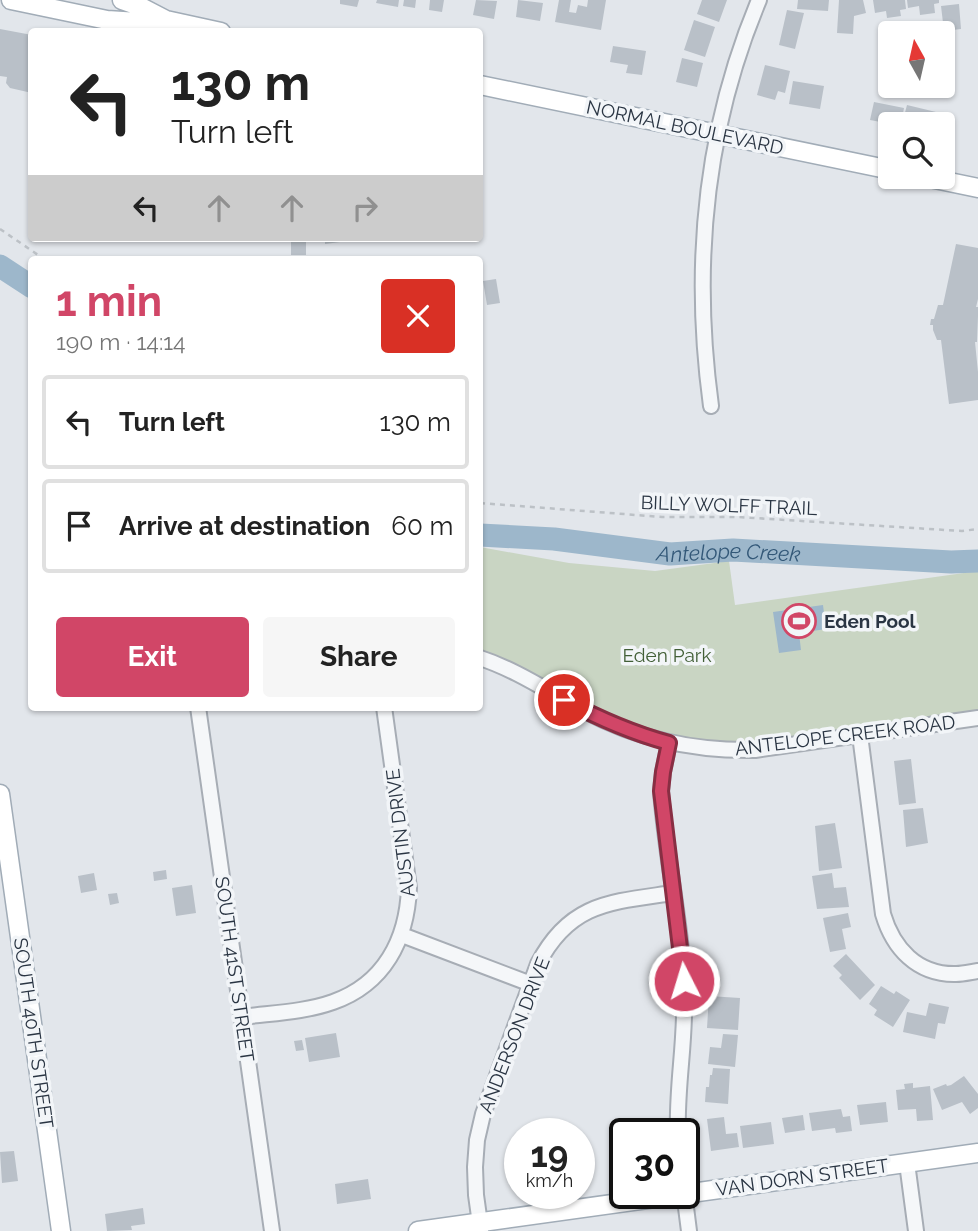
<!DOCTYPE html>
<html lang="en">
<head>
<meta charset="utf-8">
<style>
  :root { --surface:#fff; --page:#f6f6f6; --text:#222; --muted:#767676; --line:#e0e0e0; --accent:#d14667 }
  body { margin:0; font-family:Raleway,sans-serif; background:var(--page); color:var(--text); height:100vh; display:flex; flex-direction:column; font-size:26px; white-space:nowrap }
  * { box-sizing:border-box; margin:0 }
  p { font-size:23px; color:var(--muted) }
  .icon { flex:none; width:38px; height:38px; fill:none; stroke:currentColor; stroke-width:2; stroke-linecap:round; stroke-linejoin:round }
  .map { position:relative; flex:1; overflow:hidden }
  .side { position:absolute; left:28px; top:256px; width:455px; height:455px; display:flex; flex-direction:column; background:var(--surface); border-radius:7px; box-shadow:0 2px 5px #0004 }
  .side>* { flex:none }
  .top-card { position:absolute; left:28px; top:28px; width:455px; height:214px; border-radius:7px; box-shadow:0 2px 5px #0004; background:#fff; color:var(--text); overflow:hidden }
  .needle { width:46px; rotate:352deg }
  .tools { position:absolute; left:878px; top:21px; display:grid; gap:14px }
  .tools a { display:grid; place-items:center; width:77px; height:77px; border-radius:7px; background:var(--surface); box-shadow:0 2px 5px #0004; font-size:35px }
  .speed { position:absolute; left:504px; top:1118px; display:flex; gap:14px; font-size:35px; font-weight:700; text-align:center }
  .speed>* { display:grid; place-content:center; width:91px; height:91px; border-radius:50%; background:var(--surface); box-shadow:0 2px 5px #0004; line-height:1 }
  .speed small { font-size:18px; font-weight:400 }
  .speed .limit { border:4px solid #111; border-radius:10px; background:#fff; color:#111 }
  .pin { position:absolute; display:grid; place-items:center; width:60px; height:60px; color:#fff; margin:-30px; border:4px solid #fff; border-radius:50%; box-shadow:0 2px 7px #0007 }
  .me { position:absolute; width:77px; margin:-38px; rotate:355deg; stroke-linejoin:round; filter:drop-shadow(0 0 5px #0008) }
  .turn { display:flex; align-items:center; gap:24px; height:147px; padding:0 28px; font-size:32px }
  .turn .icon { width:91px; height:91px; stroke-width:2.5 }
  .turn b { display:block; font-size:49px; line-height:60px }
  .lanes { display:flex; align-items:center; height:66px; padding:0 28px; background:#0003; justify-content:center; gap:35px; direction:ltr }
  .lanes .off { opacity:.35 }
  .round { display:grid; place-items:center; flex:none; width:74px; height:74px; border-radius:7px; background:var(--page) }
  .overview { display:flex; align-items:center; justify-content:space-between; height:119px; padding:0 28px }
  h1 { font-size:42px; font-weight:700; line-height:52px; color:var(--accent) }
  .action { display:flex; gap:14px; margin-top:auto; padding:14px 28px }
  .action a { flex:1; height:80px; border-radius:7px; background:var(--accent); color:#fff; font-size:28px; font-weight:700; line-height:80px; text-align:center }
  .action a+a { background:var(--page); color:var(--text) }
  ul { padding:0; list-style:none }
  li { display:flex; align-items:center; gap:21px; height:94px; margin:0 14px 10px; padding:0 14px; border:4px solid var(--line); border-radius:7px }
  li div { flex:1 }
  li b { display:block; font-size:26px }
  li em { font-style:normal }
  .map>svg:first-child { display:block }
</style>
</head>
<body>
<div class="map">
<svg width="978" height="1231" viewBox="0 0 978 1231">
  <rect width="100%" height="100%" fill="#e2e6eb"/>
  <path fill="#c9d5c3" d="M480 547 569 563 655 571 729 561 735 605 978 571V718L755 750 669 743 480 658Z"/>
  <path fill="#9db7cb" d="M823 605 826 629 799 633 801 650 779 653 773 612Z"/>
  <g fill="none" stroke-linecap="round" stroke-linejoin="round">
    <g stroke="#9db7cb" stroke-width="23">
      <path d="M0 266 32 287"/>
      <path id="s1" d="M480 535 554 539 670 554 733 550 951 562 978 561"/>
    </g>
  </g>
  <path fill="#b9c0c8" d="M340 0H359L357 7 340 4Z
    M377 0H399L398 7 376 3Z
    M404 0H416L415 8 403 6Z
    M430 0H444L442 12 429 10Z
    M476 0 497 1 494 19 473 15Z
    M518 0 543 3 540 21 516 17Z
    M559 0H571L569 12 576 13 578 5 587 7 588 0H606L601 30 555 22Z
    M702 0H727L719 22 697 14Z
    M798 0H829L828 11 797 9Z
    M839 0H863L866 13 854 16 853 34 837 33Z
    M873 0H905L906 9 900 10 901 16 887 18 886 11 875 13Z
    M907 0H939V3L934 4 935 13 920 15 919 6 908 8Z
    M959 4 961 29 944 31 941 6Z
    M787 10 804 13 795 49 779 45Z
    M694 20 715 27 705 57 684 50Z
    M0 29 32 35V93L10 88 6 83 7 77 0 76Z
    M613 46 646 51 642 75 626 73 628 65 610 62Z
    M682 58 703 63 697 87 676 82Z
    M765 65 790 71 785 93 778 91 775 100 757 95Z
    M793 81 824 86 820 109 789 104Z
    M874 102 904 108 901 124H891L870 120Z
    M907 105 936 112 933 124H902Z
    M291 238H306V255H291Z
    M325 238H354L355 240 325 244Z
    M956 244 978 248V299L976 307H978V316L977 342H975L978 372V400L949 404 941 340H937L933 330V325H930L931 319H934L938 305H943Z
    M496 279 500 303 487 305 483 281Z
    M911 759 916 803 899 805 894 761Z
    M923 808 928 843 906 847 903 810Z
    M835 823 842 868 819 871 815 826Z
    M166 870 167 879 154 881 153 872Z
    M94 873 97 890 81 893 78 876Z
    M832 873 834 888 846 887 849 907 817 909 812 876Z
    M192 885 196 913 176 916 172 888Z
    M117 893 119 903 110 905 108 894Z
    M848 913 851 927 842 929 846 949 830 952 823 918Z
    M846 954 875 985 860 1000 839 978 842 975 833 966Z
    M881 986 894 994 896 991 910 1000 893 1027 874 1015 877 1010 869 1004Z
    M709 996 740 998 738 1030 707 1028Z
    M929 1003 949 1007 945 1024 938 1023 935 1039 903 1032 907 1012 926 1016Z
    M336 1033 340 1057 309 1062 305 1038Z
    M723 1034 738 1035 735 1067 708 1064 710 1047 721 1048Z
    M302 1040 304 1050 296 1051 294 1041Z
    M713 1068 730 1069 728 1104 705 1102 706 1087H709L710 1075H712Z
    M964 1076 978 1094V1108L970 1114 962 1102 942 1110 933 1089 946 1084 947 1086 951 1085Z
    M913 1083V1088L930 1086 933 1120 917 1121 916 1109 898 1110 896 1090 905 1089 904 1084Z
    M886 1102 888 1122 860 1125 857 1105Z
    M841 1109 843 1117 850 1116 852 1131 836 1133 835 1128 812 1131 809 1113Z
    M803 1115 805 1130 785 1133 782 1118Z
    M724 1117 726 1134 737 1133 739 1147 711 1151 707 1119Z
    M771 1122 774 1144 743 1148 740 1126Z
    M645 1127 646 1134H625V1149L620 1150 618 1131Z
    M14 1151 18 1181 2 1183 0 1152Z
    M368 1179 371 1199 337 1204 335 1184Z
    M143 1208 145 1224 131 1226 132 1230 107 1231 105 1214Z"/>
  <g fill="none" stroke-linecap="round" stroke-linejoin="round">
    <g stroke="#a7adb5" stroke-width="18">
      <path id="minor" d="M711 406C692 266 704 131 759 0
        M480 658C517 670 550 693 585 711 639 740 694 751 755 750L978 718
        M198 707 272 1231
        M860 735 883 914C893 948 917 975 956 974 963 974 971 972 978 971
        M669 743 663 772 661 791C666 859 682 926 684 994 686 1041 676 1087 678 1134
        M402 935 531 984
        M242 1017C272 1013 305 1012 333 1002 384 984 407 940 409 888L384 707
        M907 1163 916 1231
        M684 1192 689 1231
        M481 1231 476 1195 475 1167 477 1140 483 1114 538 964C570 902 612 902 673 893"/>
    </g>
    <g stroke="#a1acb7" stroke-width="21">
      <path id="major" d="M11 0 107 20 138 22 166 20 221 32
        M122 0 139 6 166 20
        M480 85 891 170
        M925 177 978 188
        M0 794 61 1231
        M418 1231 978 1153"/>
    </g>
    <path stroke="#bcc1c6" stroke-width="2.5" stroke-dasharray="5 5" stroke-linecap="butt" d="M0 229 44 259
      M480 503 662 517H738L962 531 978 529"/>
    <use href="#minor" stroke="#f5f7f9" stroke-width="14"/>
    <use href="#major" stroke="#fff" stroke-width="18"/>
  </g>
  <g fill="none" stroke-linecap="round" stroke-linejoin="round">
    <g stroke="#882e43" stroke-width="18">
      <path id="route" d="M564 700C598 718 632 733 669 743L663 772 661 791 684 981"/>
    </g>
    <use href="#route" stroke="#d14667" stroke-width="12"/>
  </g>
  <defs>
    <g id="stadium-ring" transform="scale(1.75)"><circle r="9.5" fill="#f2f5f8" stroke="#d14667" stroke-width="1.5"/><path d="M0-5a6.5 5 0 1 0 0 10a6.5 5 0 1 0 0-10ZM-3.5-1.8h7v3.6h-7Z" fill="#d14667"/></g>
  </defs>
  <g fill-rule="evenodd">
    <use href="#stadium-ring" x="799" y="621"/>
  </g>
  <g text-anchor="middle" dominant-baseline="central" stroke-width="7" stroke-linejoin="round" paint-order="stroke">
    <g font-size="19" fill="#2a3543" stroke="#f2f5f8">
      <text transform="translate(685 127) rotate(12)">NORMAL BOULEVARD</text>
      <text transform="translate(729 505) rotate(2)">BILLY WOLFF TRAIL</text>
      <text transform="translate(845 735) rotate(-7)">ANTELOPE CREEK ROAD</text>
      <text transform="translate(400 833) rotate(-97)">AUSTIN DRIVE</text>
      <text transform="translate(235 969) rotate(82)">SOUTH 41ST STREET</text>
      <text transform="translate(34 1033) rotate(82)">SOUTH 40TH STREET</text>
      <text transform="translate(514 1035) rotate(-69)">ANDERSON DRIVE</text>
      <text transform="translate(802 1177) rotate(-8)">VAN DORN STREET</text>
    </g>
    <g font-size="19" font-weight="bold" fill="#2a3543" stroke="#f2f5f8" text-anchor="start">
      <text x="824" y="621">Eden Pool</text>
    </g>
    <g font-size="19" fill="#425f37" stroke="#f2f5f8">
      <text x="667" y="655">Eden Park</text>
    </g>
    <g font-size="21" font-style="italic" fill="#335878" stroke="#f2f5f8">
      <text stroke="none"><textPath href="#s1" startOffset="250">Antelope Creek</textPath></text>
    </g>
  </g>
</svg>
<div class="tools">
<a><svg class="needle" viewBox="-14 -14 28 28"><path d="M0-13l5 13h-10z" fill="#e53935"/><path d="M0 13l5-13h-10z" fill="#767676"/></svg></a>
<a><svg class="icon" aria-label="search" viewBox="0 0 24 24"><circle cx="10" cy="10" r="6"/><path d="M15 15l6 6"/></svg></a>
</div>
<div class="speed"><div>19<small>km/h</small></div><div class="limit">30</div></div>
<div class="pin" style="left:564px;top:700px;background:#d93025"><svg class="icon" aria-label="arrive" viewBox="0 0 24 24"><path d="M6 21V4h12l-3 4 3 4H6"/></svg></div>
<svg class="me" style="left:684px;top:981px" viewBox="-20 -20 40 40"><circle r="17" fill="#d14667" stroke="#fff" stroke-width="3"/><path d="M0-11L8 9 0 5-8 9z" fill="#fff"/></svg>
<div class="top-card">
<div class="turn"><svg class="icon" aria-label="left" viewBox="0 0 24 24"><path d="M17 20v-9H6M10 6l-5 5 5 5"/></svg><div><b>130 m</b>Turn left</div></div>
<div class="lanes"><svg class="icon" aria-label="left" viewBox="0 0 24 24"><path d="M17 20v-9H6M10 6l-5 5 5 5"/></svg><svg class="icon off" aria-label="ahead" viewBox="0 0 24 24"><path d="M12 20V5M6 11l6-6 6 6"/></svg><svg class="icon off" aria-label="ahead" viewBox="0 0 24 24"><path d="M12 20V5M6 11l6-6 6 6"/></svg><svg class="icon off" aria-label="right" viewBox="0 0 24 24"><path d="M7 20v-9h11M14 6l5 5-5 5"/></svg></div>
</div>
<section class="side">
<div class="overview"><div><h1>1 min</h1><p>190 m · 14:14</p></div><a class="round" style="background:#d93025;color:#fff"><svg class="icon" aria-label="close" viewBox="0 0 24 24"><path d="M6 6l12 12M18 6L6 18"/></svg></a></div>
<ul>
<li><svg class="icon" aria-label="left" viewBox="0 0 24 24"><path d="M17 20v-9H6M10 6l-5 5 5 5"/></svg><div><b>Turn left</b></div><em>130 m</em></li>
<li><svg class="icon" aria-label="arrive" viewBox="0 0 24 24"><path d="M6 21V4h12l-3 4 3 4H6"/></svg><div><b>Arrive at destination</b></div><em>60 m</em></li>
</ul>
<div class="action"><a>Exit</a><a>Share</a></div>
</section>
</div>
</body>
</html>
